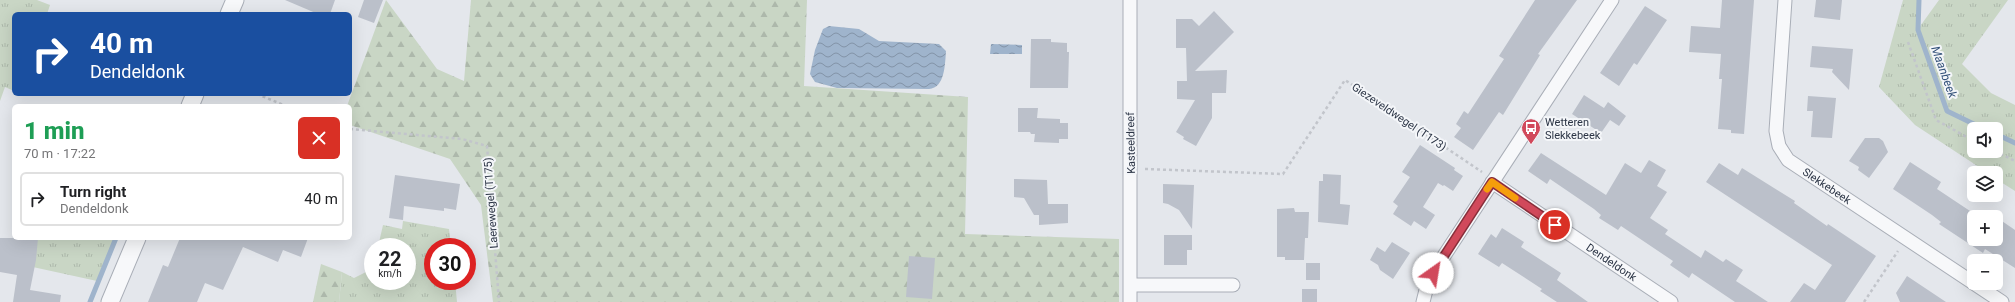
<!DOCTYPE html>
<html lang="en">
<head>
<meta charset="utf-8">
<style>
  :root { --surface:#fff; --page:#f2f2f2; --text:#202124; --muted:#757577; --line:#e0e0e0 }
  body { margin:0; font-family:Roboto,sans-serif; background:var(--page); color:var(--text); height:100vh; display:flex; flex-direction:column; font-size:15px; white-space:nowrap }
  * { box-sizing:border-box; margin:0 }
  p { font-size:13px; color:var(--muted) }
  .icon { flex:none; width:22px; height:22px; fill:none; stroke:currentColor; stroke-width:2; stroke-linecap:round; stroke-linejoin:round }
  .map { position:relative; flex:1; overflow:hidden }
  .drawer { position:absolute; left:12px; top:104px; width:340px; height:136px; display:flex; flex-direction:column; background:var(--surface); border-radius:6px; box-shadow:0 4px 16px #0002 }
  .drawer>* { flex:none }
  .guide { position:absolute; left:12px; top:12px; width:340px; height:84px; border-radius:6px; box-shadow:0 4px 16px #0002; background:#1a4fa0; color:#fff; overflow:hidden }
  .buttons { position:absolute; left:1967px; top:122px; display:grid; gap:8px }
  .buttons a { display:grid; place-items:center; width:36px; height:36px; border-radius:6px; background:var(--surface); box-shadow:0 4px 16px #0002; font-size:20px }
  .speed { position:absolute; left:364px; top:238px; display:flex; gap:8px; font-size:20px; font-weight:700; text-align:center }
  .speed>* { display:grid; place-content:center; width:52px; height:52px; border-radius:50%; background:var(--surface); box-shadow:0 4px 16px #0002; line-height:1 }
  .speed small { font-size:10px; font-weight:400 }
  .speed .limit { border:6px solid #d22; background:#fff; color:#111 }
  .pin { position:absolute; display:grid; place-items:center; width:34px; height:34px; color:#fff; margin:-17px; border:2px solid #fff; border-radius:50%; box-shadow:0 1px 4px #0007 }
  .me { position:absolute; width:44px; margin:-22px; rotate:32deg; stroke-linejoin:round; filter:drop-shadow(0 0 3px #0008) }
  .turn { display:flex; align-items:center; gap:14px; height:84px; padding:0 12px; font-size:18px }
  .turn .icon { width:52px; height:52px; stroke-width:2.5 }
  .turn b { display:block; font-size:28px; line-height:34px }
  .round { display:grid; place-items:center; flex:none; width:42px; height:42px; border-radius:6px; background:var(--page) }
  .summary { display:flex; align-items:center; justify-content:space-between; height:68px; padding:0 12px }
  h1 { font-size:24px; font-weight:800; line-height:30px; color:#1e9e55 }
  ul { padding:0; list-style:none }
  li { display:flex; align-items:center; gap:12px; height:54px; margin:0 8px 6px; padding:0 4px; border:2px solid var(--line); border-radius:6px }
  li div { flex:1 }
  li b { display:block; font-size:15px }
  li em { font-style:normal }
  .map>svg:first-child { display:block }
</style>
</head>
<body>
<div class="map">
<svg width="2015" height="302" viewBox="0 0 2015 302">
  <defs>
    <pattern id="grass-tufts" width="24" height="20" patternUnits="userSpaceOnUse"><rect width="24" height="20" fill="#c9d6c5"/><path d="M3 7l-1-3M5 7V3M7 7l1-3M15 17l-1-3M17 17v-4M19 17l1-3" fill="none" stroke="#adb8ab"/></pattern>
    <pattern id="forest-firs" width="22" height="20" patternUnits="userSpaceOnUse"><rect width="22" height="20" fill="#c9d6c5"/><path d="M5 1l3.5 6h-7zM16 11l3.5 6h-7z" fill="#adb8ab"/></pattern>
    <pattern id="water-waves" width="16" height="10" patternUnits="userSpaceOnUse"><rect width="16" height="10" fill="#9fb4cc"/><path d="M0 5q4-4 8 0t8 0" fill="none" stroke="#8293a7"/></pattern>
  </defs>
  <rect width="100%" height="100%" fill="#e4e7ec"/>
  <path fill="url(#grass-tufts)" fill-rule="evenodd" d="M0 0H37L50 5 47 14H14V91L5 87 0 101Z
    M1903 0H1919L1918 29 1939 0H2008L1962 64 1991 93 2015 105V191L1996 179V173H1988L1915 125 1879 87ZM1974 129H1996V151H1974Z
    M403 221 449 229 451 247H433V281H455L457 302H339L342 272 354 278 366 272 373 263V281H407V247H378L383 225 402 229Z
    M23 238H115L97 281 19 264Z"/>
  <path fill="url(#forest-firs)" d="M386 0 437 69 464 81 471 0H807L804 86 968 97 965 234 1119 239V302H493L481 205 450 159 350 125V106H347Z
    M321 264 342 272 339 302H313Z"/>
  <path fill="url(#water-waves)" d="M829 26 859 29 879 41 939 44 946 51C945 64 945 88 929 89L837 88 815 82 810 74 815 50 823 29Z
    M991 44 1022 45V54H990Z"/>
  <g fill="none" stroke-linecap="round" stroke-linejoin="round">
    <path stroke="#9fb4cc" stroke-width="5" d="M1919 0 1918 30 1947 111 1984 129
      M1996 134 2015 143
      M90 302 116 238"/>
  </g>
  <path fill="#bbc0ca" d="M285 0H335L330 14H318Z
    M364 0H383L374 23 358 17Z
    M1535 0H1577L1538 54 1540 55 1503 115 1499 112 1473 150 1454 137 1461 128 1456 124 1464 111 1468 114 1504 59 1499 56Z
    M1722 0H1754L1744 134 1731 133V130L1718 129 1722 79H1719L1721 54 1689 52 1691 26 1720 28Z
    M1816 0H1842L1840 20 1814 17Z
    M1645 6 1667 20 1637 65 1634 63 1619 86 1600 73Z
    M1214 11 1234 32 1195 71 1227 70 1226 93H1212V118L1196 146 1183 139 1184 137 1176 132 1195 100 1177 99V81H1187L1186 48H1176V19H1192L1199 26Z
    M1031 39H1051V42L1067 43V52H1069L1068 88H1030Z
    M1812 46 1853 49 1849 90 1832 72 1833 69 1810 67Z
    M1584 95 1604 108 1608 102 1626 116 1619 126 1610 120 1601 133 1572 114Z
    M1808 96 1836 98 1832 138 1811 137 1813 111H1807Z
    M1018 108H1038L1037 118 1060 119V123H1068V139H1059V143L1034 142 1035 134H1031L1030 132H1018Z
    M1865 138H1879L1883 141 1888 152 1869 178 1858 170 1859 167 1849 161Z
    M1420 145 1455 168 1454 170 1463 176 1453 191 1444 185 1443 186 1438 183 1423 207 1435 215 1426 229 1414 221 1411 226 1393 214 1398 206 1393 202 1410 177 1402 172Z
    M1541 153 1606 195 1625 163 1641 173 1649 160 1666 170 1657 186 1667 192 1650 218 1668 230 1665 234 1701 258 1705 250 1723 262 1726 259 1743 270 1736 281 1768 302H1735L1692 273 1689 278 1670 265 1673 261 1621 226 1618 230 1599 218 1601 215 1594 209 1550 179 1547 184 1528 171Z
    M1910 162 1941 182 1937 189 1979 217H1974V239H1996V217L2015 230V268L1985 249 1983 253 1939 224 1941 222 1932 215 1893 189Z
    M1719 163 1738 175 1742 168 1795 201 1794 203 1827 226 1828 224 1876 256 1845 302H1790L1804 283 1815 290 1832 265 1706 182Z
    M1323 174 1341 175 1340 204 1350 205 1348 225 1318 222 1319 181H1323Z
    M395 175 460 184 456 210 444 208V211L404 206 403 220 389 218Z
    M1014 179 1047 180 1048 204H1068V223L1039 225V215H1034L1024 198 1014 197Z
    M1163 184 1194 185 1192 229 1179 210 1168 204 1163 203Z
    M1294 208 1295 212H1309L1308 238H1305L1304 260H1285V257H1277V209Z
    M1502 228 1524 242 1521 247 1561 273 1557 280 1588 302H1557L1540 291 1542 289 1502 263 1499 267 1478 254 1491 234 1496 238Z
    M1164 235H1192V250H1187V265H1164Z
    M0 238H38L36 260 30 290 61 295 60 302H13L17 275 0 272Z
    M180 238H308L301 257 283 250 278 262 243 247 223 290 205 283 197 302H148L163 265 168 267Z
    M1392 242 1410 253 1393 279 1380 270 1378 265 1370 260 1377 247 1385 252Z
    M909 256 935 258 932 299 906 297Z
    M1306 263H1320V280H1306Z
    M1907 276 1946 302H1900L1896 293Z
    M1302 289H1317V302H1302Z"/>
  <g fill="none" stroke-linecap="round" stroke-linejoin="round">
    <g stroke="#a9aeb7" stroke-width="15">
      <g id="minor">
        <path d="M1130 0V302"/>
        <path id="s1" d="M1785 0 1776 131 1779 146 1788 160 2002 302"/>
        <path id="s2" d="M1492 182 1671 302"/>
        <path d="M1131 285H1233"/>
        <path d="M1423 302 1428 282 1438 265 1612 0"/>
      </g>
    </g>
    <g stroke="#a9aeb7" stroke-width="19">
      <path id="tertiary" d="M229 14 235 0
        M190 106 195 94
        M110 302 137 238"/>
    </g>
    <path stroke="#c2c5cb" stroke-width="2.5" stroke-dasharray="3 3" stroke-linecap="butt" d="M1908 42 1936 120 1974 141
      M257 94 286 106
      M350 129 462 139 487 146 499 302
      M1995 151 2015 161
      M1145 169 1283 174 1345 80 1482 172
      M1864 302 1898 251"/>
    <use href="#minor" stroke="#f7f8fa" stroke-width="13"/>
    <use href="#tertiary" stroke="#f7f8fa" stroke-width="17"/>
  </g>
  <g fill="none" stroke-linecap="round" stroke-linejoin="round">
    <g stroke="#882f3b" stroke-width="10">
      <path id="route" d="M1433 273 1492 182 1555 225"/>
    </g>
    <use href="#route" stroke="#d1495b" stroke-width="7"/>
    <path stroke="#f59e0b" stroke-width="7" d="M1487 189 1492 182 1515 198"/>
  </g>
  <defs>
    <g id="bus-pin" transform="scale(1)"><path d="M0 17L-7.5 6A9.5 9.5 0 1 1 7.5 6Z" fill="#d1495b" stroke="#f4f6f9"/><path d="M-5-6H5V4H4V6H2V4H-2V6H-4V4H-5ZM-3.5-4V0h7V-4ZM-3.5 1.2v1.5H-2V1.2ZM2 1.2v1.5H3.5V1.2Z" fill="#fff"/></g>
  </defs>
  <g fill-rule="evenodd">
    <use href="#bus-pin" x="1531" y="128"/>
  </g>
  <g text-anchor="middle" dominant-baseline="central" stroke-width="4" stroke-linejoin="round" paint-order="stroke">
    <g font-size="11" fill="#2b3445" stroke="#f4f6f9">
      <text transform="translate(1399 117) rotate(34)">Giezeveldwegel (T173)</text>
      <text transform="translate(1131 143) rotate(-91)">Kasteeldreef</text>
      <text stroke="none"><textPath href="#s1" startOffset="210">Slekkebeek</textPath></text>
      <text transform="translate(491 203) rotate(-94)">Laerewegel (T175)</text>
      <text stroke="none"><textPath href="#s2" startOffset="144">Dendeldonk</textPath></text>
    </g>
    <g font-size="11" fill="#2b3445" stroke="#f4f6f9" text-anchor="start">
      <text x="1545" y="122">Wetteren<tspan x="1545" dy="13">Slekkebeek</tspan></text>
    </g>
    <g font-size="12" font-style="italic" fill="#34527a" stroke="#f4f6f9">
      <text transform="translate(1944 72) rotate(70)">Maanbeek</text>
    </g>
  </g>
</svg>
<div class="buttons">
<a><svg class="icon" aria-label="sound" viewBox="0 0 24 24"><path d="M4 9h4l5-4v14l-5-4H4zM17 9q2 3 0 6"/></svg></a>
<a><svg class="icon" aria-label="layers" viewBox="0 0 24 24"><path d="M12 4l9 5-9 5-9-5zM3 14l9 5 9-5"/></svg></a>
<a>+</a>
<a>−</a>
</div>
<div class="speed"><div>22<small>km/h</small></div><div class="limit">30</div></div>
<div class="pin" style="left:1555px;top:225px;background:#d93025"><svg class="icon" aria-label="arrive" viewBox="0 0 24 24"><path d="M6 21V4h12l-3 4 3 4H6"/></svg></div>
<svg class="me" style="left:1433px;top:273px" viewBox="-20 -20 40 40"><circle r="19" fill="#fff"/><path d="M0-13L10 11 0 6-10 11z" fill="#d1495b"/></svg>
<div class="guide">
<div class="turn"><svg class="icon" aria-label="right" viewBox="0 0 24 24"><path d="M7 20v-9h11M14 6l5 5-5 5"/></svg><div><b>40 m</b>Dendeldonk</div></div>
</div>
<section class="drawer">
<div class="summary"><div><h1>1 min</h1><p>70 m · 17:22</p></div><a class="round" style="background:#d93025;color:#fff"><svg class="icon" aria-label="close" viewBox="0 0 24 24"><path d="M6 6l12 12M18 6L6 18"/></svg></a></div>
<ul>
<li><svg class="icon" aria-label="right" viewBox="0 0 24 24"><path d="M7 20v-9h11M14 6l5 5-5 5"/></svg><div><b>Turn right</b><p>Dendeldonk</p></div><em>40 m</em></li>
</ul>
</section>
</div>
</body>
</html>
